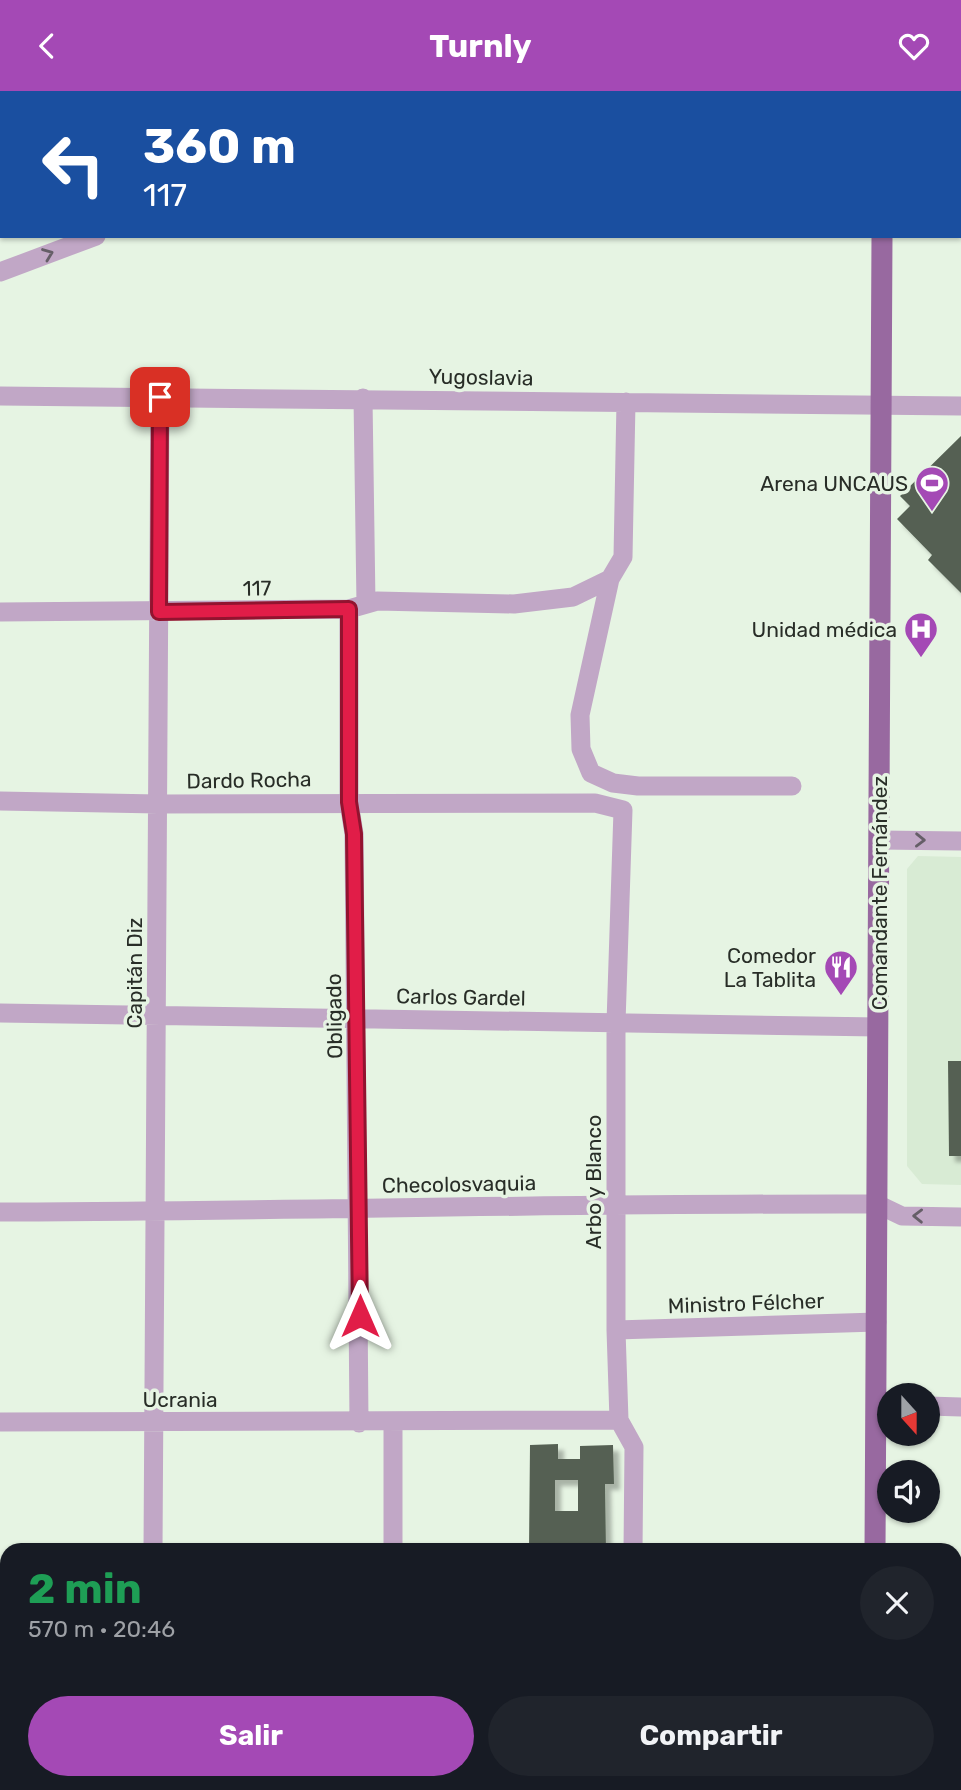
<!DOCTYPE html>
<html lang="es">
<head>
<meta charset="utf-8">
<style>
  :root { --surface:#171b24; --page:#20242c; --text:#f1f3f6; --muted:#9ea1a6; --accent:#a449b5 }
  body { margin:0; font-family:Rubik,sans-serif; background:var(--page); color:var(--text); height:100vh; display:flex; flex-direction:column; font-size:26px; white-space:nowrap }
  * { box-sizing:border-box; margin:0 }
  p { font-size:23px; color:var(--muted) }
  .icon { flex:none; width:38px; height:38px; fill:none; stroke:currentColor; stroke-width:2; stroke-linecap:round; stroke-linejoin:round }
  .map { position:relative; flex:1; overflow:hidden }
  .drawer { position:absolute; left:0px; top:1452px; width:962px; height:247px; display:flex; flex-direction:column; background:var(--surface); border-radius:21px 21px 0 0; box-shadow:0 2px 5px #0004 }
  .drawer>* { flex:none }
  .top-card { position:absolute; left:0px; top:0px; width:962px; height:147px; box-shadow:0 2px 5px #0004; background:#1a4fa0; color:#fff; overflow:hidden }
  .needle { width:46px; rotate:159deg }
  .buttons { position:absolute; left:877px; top:1292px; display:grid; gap:14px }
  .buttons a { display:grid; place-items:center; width:63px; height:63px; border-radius:50%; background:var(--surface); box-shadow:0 2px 5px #0004; font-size:35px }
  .pin { position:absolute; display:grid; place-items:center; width:60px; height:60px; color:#fff; margin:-30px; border-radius:14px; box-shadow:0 4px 10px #0006 }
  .me { position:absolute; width:77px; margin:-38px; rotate:0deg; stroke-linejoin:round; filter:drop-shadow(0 0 5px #0008) }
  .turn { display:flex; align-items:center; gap:24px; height:147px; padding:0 28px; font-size:32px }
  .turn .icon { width:91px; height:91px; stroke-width:2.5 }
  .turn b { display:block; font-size:49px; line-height:60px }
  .round { display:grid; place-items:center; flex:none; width:74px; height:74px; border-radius:37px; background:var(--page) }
  .head { display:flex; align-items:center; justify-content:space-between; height:119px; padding:0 28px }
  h1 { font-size:42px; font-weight:700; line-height:52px; color:#1e9e55 }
  .primary-button { display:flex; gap:14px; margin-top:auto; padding:14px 28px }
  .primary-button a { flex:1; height:80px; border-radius:42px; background:var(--accent); color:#fff; font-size:28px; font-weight:700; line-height:80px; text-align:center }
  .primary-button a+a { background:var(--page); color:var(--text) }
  header { display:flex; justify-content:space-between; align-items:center; height:91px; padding:0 28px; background:var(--accent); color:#fff; font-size:32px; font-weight:700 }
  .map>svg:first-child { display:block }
</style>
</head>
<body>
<header><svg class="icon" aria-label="back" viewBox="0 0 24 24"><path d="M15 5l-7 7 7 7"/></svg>Turnly<svg class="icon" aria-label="heart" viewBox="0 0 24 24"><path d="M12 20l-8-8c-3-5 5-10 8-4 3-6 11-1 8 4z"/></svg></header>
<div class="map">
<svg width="961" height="1699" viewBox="0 0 961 1699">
  <defs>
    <filter id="shadow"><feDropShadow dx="6" dy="6" stdDeviation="2" flood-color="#0004"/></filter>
  </defs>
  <rect width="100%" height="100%" fill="#e6f4e3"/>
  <path fill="#d8ebd4" d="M918 765 961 766V1094L922 1093 907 1075V778Z"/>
  <path fill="#556153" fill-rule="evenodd" filter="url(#shadow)" d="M961 345V502L928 469 932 464 897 428 910 415 900 405Z
    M948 970H961V1065H949Z
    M558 1353V1368H580V1355L613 1354 614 1393H605L606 1460H529L530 1354ZM555 1389H578V1420H555Z"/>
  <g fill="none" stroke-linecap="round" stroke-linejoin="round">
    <path stroke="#a9b4a7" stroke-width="2.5" stroke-dasharray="5 3.5" stroke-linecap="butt" d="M699 2V0"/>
    <path stroke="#c1a7c6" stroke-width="19" d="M859 0V2
      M39 2 43 0
      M906 2 907 0
      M0 17H2
      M0 181 96 145
      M0 305 961 315
      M363 307 366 513
      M610 488 580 624 581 658 591 682 613 692 638 695H792
      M349 518V711L354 743 359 1332
      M0 521 349 518 377 510 514 513 573 506 610 488 623 466 626 311
      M0 710 158 713 595 712 623 719 616 932V1239L619 1329 634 1356 633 1460
      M879 749 961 750
      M0 922 878 936
      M0 1121C292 1120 585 1112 877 1113L902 1125 961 1126
      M616 1239 877 1231
      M928 1315 961 1316
      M0 1331 619 1329
      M153 1460 160 306
      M393 1460V1332
      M956 1534H961
      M0 1535H7
      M151 1699V1692
      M392 1699V1692
      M632 1699V1692"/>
    <path stroke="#9869a0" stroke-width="21" d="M875 1460 882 145
      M874 1699V1692"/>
    <path stroke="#885292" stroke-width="21" d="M235 2 240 0
      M313 2 318 0
      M0 91H2
      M0 113 2 112"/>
  </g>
  <defs><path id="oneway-chevron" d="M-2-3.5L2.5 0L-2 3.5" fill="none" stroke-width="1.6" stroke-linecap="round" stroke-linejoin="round" transform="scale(1.75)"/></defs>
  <g stroke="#655e67">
    <use href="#oneway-chevron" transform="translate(48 163) rotate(-21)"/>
    <use href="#oneway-chevron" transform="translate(920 749) rotate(1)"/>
    <use href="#oneway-chevron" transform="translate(918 1125) rotate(-179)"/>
  </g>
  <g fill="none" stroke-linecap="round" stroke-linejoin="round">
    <g stroke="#92132f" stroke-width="18">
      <path id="route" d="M160 306 159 521 349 518V711L354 743 360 1225"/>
    </g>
    <use href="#route" stroke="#e11d48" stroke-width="12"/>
  </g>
  <defs>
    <g id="stadium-pin" transform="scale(1.75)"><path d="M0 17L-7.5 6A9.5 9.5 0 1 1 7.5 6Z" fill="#a449b5" stroke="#e6f4e3"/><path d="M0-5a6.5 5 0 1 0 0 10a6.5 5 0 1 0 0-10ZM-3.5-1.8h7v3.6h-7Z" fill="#fff"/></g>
    <g id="hospital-pin" transform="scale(1.75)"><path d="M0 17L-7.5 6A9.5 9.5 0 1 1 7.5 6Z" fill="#a449b5" stroke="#e6f4e3"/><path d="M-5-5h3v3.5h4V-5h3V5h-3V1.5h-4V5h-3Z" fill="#fff"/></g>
    <g id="restaurant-pin" transform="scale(1.75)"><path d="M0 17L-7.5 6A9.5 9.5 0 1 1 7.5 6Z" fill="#a449b5" stroke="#e6f4e3"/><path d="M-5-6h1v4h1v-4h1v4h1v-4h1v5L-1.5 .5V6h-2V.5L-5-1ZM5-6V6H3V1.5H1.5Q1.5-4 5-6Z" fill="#fff"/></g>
  </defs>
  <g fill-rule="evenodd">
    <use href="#stadium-pin" x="932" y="392"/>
    <use href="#hospital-pin" x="921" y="538"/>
    <use href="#restaurant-pin" x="841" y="876"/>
  </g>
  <g text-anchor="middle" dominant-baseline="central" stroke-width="7" stroke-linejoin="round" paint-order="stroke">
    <g font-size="21" fill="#282d27" stroke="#e6f4e3">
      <text transform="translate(481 286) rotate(1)">Yugoslavia</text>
      <text transform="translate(257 497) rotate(-1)">117</text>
      <text transform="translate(249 689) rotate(-1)">Dardo Rocha</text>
      <text transform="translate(879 802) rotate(-90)">Comandante Fernández</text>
      <text transform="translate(134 882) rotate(-90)">Capitán Diz</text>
      <text transform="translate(461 906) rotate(1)">Carlos Gardel</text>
      <text transform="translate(334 925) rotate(-91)">Obligado</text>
      <text transform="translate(593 1091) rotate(-90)">Arbo y Blanco</text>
      <text transform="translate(459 1093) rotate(-1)">Checolosvaquia</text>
      <text transform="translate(746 1212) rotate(-2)">Ministro Félcher</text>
      <text x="180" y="1308">Ucrania</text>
    </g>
    <g font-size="21" fill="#282d27" stroke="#e6f4e3" text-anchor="end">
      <text x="908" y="392">Arena UNCAUS</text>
      <text x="897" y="538">Unidad médica</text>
      <text x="816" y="864">Comedor<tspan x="816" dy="24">La Tablita</tspan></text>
    </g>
  </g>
</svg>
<div class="buttons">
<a><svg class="needle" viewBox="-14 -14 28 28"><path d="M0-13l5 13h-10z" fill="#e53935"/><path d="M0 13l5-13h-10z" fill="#9ea1a6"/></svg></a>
<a><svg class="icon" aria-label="sound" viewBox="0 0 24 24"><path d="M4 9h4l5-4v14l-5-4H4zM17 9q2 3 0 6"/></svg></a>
</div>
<div class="pin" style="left:160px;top:306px;background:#d93025"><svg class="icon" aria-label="arrive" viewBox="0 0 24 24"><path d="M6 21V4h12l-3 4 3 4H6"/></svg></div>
<svg class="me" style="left:360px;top:1225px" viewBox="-20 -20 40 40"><path d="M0-17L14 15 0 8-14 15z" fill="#e11d48" stroke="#fff" stroke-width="4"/></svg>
<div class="top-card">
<div class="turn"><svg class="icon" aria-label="left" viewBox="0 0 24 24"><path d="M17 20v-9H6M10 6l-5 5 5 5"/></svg><div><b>360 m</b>117</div></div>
</div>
<section class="drawer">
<div class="head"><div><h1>2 min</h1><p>570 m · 20:46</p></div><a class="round"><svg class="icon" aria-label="close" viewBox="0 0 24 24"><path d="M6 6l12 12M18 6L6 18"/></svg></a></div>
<div class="primary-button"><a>Salir</a><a>Compartir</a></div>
</section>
</div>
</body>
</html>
